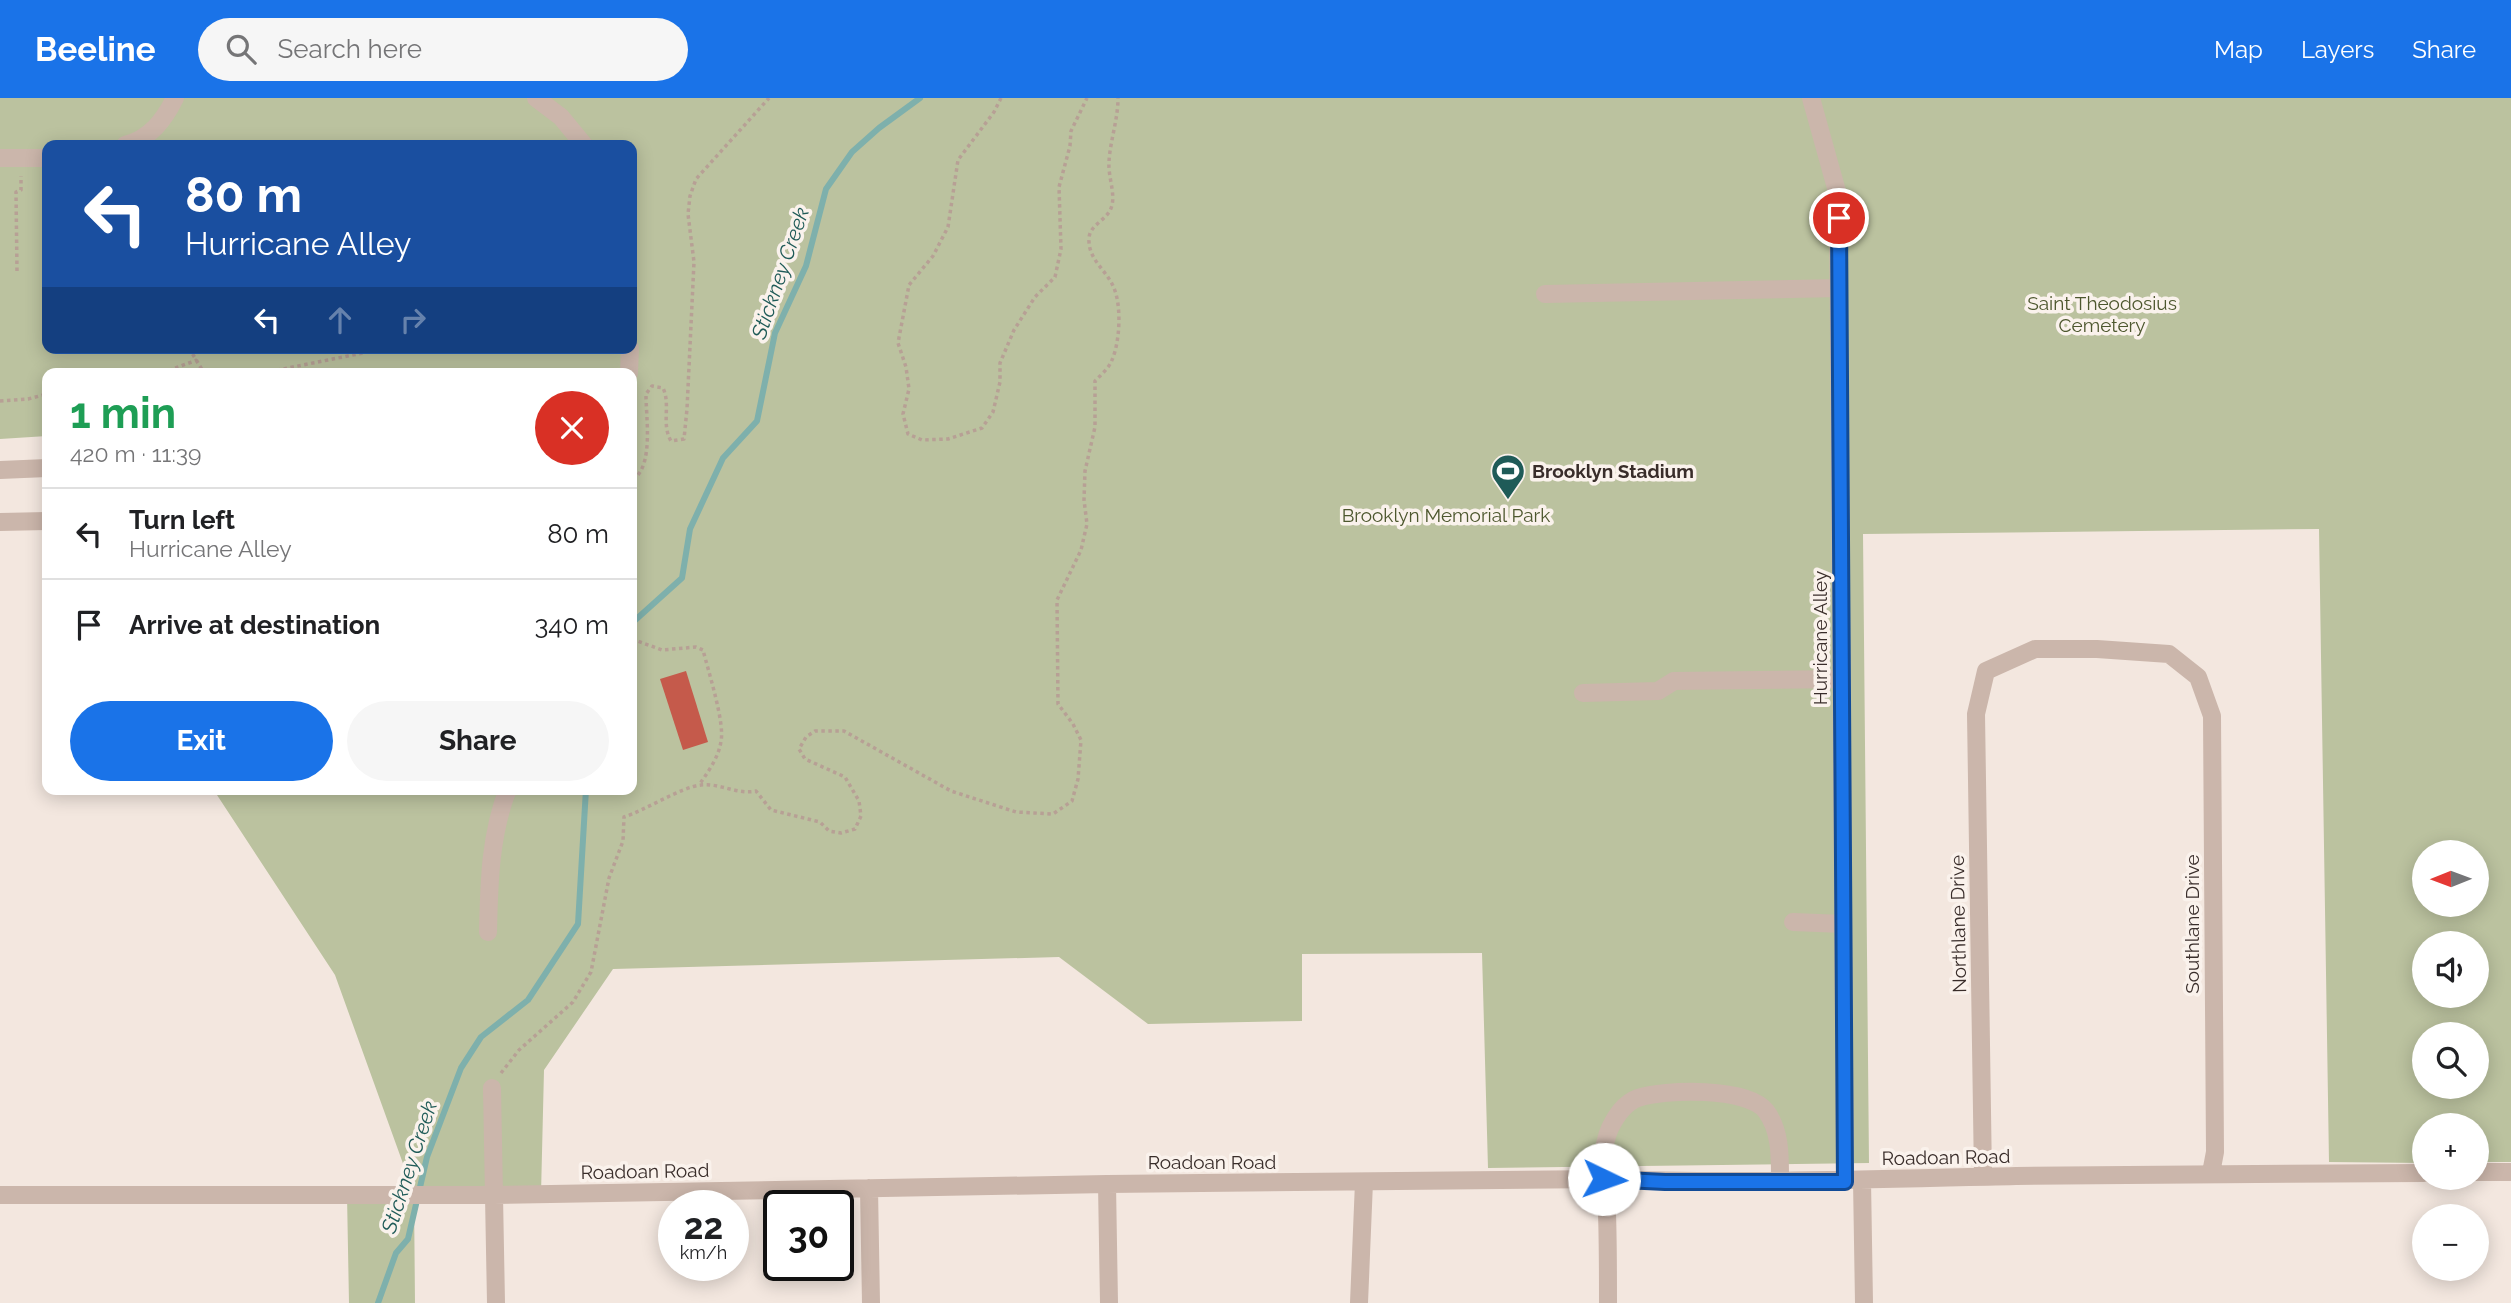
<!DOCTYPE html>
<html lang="en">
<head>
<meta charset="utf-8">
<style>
  :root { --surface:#fff; --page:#f6f6f6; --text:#202124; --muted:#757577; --line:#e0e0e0; --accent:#1a73e8 }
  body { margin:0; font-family:Raleway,sans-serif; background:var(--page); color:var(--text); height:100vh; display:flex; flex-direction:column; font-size:26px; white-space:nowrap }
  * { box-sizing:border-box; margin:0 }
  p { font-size:23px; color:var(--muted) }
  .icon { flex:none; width:38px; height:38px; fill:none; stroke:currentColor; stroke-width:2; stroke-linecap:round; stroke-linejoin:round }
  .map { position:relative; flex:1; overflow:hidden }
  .side { position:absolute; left:42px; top:270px; width:595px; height:427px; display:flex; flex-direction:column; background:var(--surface); border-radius:14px; box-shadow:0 4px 18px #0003 }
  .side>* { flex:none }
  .top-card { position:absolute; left:42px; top:42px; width:595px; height:214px; border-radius:14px; box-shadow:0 4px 18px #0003; background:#1a4fa0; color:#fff; overflow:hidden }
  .needle { width:46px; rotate:269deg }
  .tools { position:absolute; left:2412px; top:742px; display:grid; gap:14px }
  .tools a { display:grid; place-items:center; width:77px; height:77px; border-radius:50%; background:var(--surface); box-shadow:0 4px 18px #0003; font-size:35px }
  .speed { position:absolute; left:658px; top:1092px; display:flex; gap:14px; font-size:35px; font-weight:700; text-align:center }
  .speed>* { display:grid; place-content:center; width:91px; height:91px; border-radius:50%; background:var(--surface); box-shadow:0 4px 18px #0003; line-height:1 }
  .speed small { font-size:18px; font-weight:400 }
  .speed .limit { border:4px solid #111; border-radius:10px; background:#fff; color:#111 }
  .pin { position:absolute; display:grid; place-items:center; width:60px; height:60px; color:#fff; margin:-30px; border:4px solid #fff; border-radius:50%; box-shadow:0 2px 7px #0007 }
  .me { position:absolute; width:77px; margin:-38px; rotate:93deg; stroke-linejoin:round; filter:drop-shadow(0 0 5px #0008) }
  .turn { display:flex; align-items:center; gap:24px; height:147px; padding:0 28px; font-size:32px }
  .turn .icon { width:91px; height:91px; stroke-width:2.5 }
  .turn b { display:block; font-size:49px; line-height:60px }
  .lanes { display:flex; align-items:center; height:66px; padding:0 28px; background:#0003; justify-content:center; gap:35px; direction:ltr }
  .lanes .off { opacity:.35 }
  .round { display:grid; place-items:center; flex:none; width:74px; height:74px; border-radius:37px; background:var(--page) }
  .head { display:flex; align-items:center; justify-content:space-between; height:119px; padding:0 28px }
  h1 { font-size:42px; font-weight:700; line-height:52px; color:#1e9e55 }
  .primary-button { display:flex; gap:14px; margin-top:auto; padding:14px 28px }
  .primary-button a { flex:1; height:80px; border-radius:42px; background:var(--accent); color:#fff; font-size:28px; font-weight:700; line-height:80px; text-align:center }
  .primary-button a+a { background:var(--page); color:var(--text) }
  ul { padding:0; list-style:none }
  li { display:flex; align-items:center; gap:21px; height:91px; padding:0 28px; border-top:2px solid var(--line) }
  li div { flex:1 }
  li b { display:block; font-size:26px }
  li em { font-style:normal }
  header { display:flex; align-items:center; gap:42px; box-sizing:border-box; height:98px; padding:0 35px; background:var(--accent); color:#fff }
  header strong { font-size:33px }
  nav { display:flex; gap:38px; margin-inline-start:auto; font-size:24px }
  .search { width:490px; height:63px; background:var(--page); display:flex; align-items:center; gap:18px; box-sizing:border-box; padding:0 24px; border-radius:38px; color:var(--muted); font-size:26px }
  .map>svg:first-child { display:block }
</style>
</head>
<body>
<header>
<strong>Beeline</strong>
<div class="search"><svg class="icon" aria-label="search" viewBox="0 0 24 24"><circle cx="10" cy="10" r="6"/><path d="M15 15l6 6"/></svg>Search here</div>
<nav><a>Map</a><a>Layers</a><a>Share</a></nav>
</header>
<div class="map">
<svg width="2511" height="1205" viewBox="0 0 2511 1205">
  <rect width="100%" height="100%" fill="#f3e7df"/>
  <path fill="#bbc29f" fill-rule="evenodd" d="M0 0H2511V1064H2476V1027H2424V1065L2329 1064 2319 431 1863 436 1869 1065 1488 1070 1482 855 1302 856V923L1148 926 1059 859 613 871 544 972 541 1096 414 1097 415 1205H349L347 1097 414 1096 335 877 217 697V691H632V275H47V338L0 341ZM47 47H632V250H47ZM2424 754H2476V807H2424ZM2424 845H2476V898H2424ZM2424 936H2476V989H2424Z"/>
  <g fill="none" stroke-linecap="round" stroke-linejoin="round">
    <path stroke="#7eb0ac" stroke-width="6" d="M632 525 682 480 690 431 723 360 757 323 775 235 806 168 826 91 852 54 879 30 920 0
      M378 1205 396 1155 408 1141 427 1059 461 970 481 939 528 902 578 826 586 691"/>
  </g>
  <path fill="#c55a4b" d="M686 573 708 644 683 652 660 581Z"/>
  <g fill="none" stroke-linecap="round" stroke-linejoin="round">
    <path stroke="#b7a095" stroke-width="3.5" stroke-dasharray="3.5 3.5" stroke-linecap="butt" d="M1001 0 994 14 958 62 948 129 933 158 909 187 898 245 906 269 909 291 903 316 908 336 922 342 948 341 982 330 993 314 1000 284V265L1014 232 1035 199 1055 179 1061 151 1059 89 1070 48 1071 33 1087 0
      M17 173 16 94 21 92V78
      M189 250 204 275
      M162 275 197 262
      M263 275 388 250
      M0 303 28 301 47 296
      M632 379H636C653 363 646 319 646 296L652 288 663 290C671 307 661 326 671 343L684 341 687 311 694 164 688 116 690 98 696 81 769 0
      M632 541 662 552 696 549 703 552C708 572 725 625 721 643 719 659 708 674 699 687
      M501 975 519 952 573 904 591 874 609 780 623 743 624 719C646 712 681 689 701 687 721 685 737 697 756 693L771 712 820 724 829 733 841 735 855 731 861 718 859 703 845 679 805 661 799 651 806 639 815 633H844L951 693 1016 714 1053 716 1072 703 1078 681 1081 642 1073 626 1058 606 1057 502 1081 452 1087 426 1084 402 1085 373 1095 329V283C1101 277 1109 270 1112 262 1120 244 1122 206 1113 188 1106 172 1088 161 1089 141 1089 126 1109 122 1112 107 1115 94 1108 78 1109 64 1110 43 1118 22 1118 0"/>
    <path stroke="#cbb6ab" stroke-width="18" d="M536 0 561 19 584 47
      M1811 0 1838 97 1845 1084
      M125 47C150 41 164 22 175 0
      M0 60H47
      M1545 196 1839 190
      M629 275 630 250
      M0 372 47 370
      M0 424 47 423
      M1583 595 1658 593 1674 583 1842 581
      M1793 824 1843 826
      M488 834C489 786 490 736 508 691
      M492 990 496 1205
      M2476 1074H2511
      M1983 1079 1976 616 1986 573 2035 551H2097L2169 556 2198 579 2212 618 2215 1054 2211 1075
      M1862 1082 1864 1205
      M1107 1086 1109 1205
      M869 1090 871 1205
      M0 1097H494L1107 1086 1604 1081C1742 1086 1879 1081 2016 1078 2152 1076 2288 1076 2424 1075
      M1359 1205 1364 1084
      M1608 1205C1608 1175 1608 1145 1607 1115 1605 1088 1598 1056 1610 1030 1616 1018 1624 1005 1638 1000 1664 991 1748 989 1766 1013 1781 1033 1780 1060 1780 1084"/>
  </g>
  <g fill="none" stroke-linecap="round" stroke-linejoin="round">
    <g stroke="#114b97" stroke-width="18">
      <path id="route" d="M1604 1081 1665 1084H1845L1839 120"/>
    </g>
    <use href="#route" stroke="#1a73e8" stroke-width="12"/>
  </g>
  <defs>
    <g id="stadium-pin" transform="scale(1.75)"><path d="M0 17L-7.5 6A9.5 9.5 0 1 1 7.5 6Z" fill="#1f5b58" stroke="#faf2ec"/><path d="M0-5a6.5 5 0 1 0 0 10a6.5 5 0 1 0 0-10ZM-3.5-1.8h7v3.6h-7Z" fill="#fff"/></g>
  </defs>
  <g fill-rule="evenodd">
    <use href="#stadium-pin" x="1508" y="373"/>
  </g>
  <g text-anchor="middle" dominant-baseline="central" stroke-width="7" stroke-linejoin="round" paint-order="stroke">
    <g font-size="19" fill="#4d572e" stroke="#faf2ec">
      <text x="2102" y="205">Saint Theodosius<tspan x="2102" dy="22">Cemetery</tspan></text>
      <text x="1446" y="417">Brooklyn Memorial Park</text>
    </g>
    <g font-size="19" font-weight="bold" fill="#392d2a" stroke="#faf2ec" text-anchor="start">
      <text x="1532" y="373">Brooklyn Stadium</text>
    </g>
    <g font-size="19" fill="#392d2a" stroke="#faf2ec">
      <text transform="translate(1820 540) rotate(-90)">Hurricane Alley</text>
      <text transform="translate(1958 826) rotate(-91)">Northlane Drive</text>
      <text transform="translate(2192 826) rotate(-90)">Southlane Drive</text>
      <text transform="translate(1946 1059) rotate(-1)">Roadoan Road</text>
      <text x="1212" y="1064">Roadoan Road</text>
      <text transform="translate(645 1073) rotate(-1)">Roadoan Road</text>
    </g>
    <g font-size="21" font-style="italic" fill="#1f5b58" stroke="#faf2ec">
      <text transform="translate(780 175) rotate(-71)">Stickney Creek</text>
      <text transform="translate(409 1069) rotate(-72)">Stickney Creek</text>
    </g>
  </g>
</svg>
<div class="tools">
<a><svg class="needle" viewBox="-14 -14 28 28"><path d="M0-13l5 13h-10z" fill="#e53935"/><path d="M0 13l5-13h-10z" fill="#757577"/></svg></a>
<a><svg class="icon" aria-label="sound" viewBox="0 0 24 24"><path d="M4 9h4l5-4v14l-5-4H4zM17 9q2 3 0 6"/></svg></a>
<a><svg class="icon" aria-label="search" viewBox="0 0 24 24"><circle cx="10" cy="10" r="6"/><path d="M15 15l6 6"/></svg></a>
<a>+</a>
<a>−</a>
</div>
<div class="speed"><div>22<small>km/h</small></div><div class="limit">30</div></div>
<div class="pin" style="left:1839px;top:120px;background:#d93025"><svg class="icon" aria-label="arrive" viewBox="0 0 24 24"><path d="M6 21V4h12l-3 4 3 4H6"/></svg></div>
<svg class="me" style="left:1604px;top:1081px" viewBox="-20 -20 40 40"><circle r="19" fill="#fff"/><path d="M0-13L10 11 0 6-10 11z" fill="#1a73e8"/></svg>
<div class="top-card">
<div class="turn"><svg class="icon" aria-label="left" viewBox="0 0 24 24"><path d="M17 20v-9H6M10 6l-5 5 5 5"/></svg><div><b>80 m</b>Hurricane Alley</div></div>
<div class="lanes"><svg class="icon" aria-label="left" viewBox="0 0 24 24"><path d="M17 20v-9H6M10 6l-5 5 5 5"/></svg><svg class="icon off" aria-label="ahead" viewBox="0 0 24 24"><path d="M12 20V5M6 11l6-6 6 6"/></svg><svg class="icon off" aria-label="right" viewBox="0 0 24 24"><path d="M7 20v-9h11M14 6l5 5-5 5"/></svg></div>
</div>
<section class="side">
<div class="head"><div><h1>1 min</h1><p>420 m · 11:39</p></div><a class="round" style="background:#d93025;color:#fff"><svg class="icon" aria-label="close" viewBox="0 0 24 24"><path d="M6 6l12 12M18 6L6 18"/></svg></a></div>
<ul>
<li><svg class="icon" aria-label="left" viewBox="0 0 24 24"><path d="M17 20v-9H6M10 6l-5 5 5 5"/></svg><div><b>Turn left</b><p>Hurricane Alley</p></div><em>80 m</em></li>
<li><svg class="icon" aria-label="arrive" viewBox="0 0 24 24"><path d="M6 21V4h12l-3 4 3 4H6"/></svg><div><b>Arrive at destination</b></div><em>340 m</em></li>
</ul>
<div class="primary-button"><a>Exit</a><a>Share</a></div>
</section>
</div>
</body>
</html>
